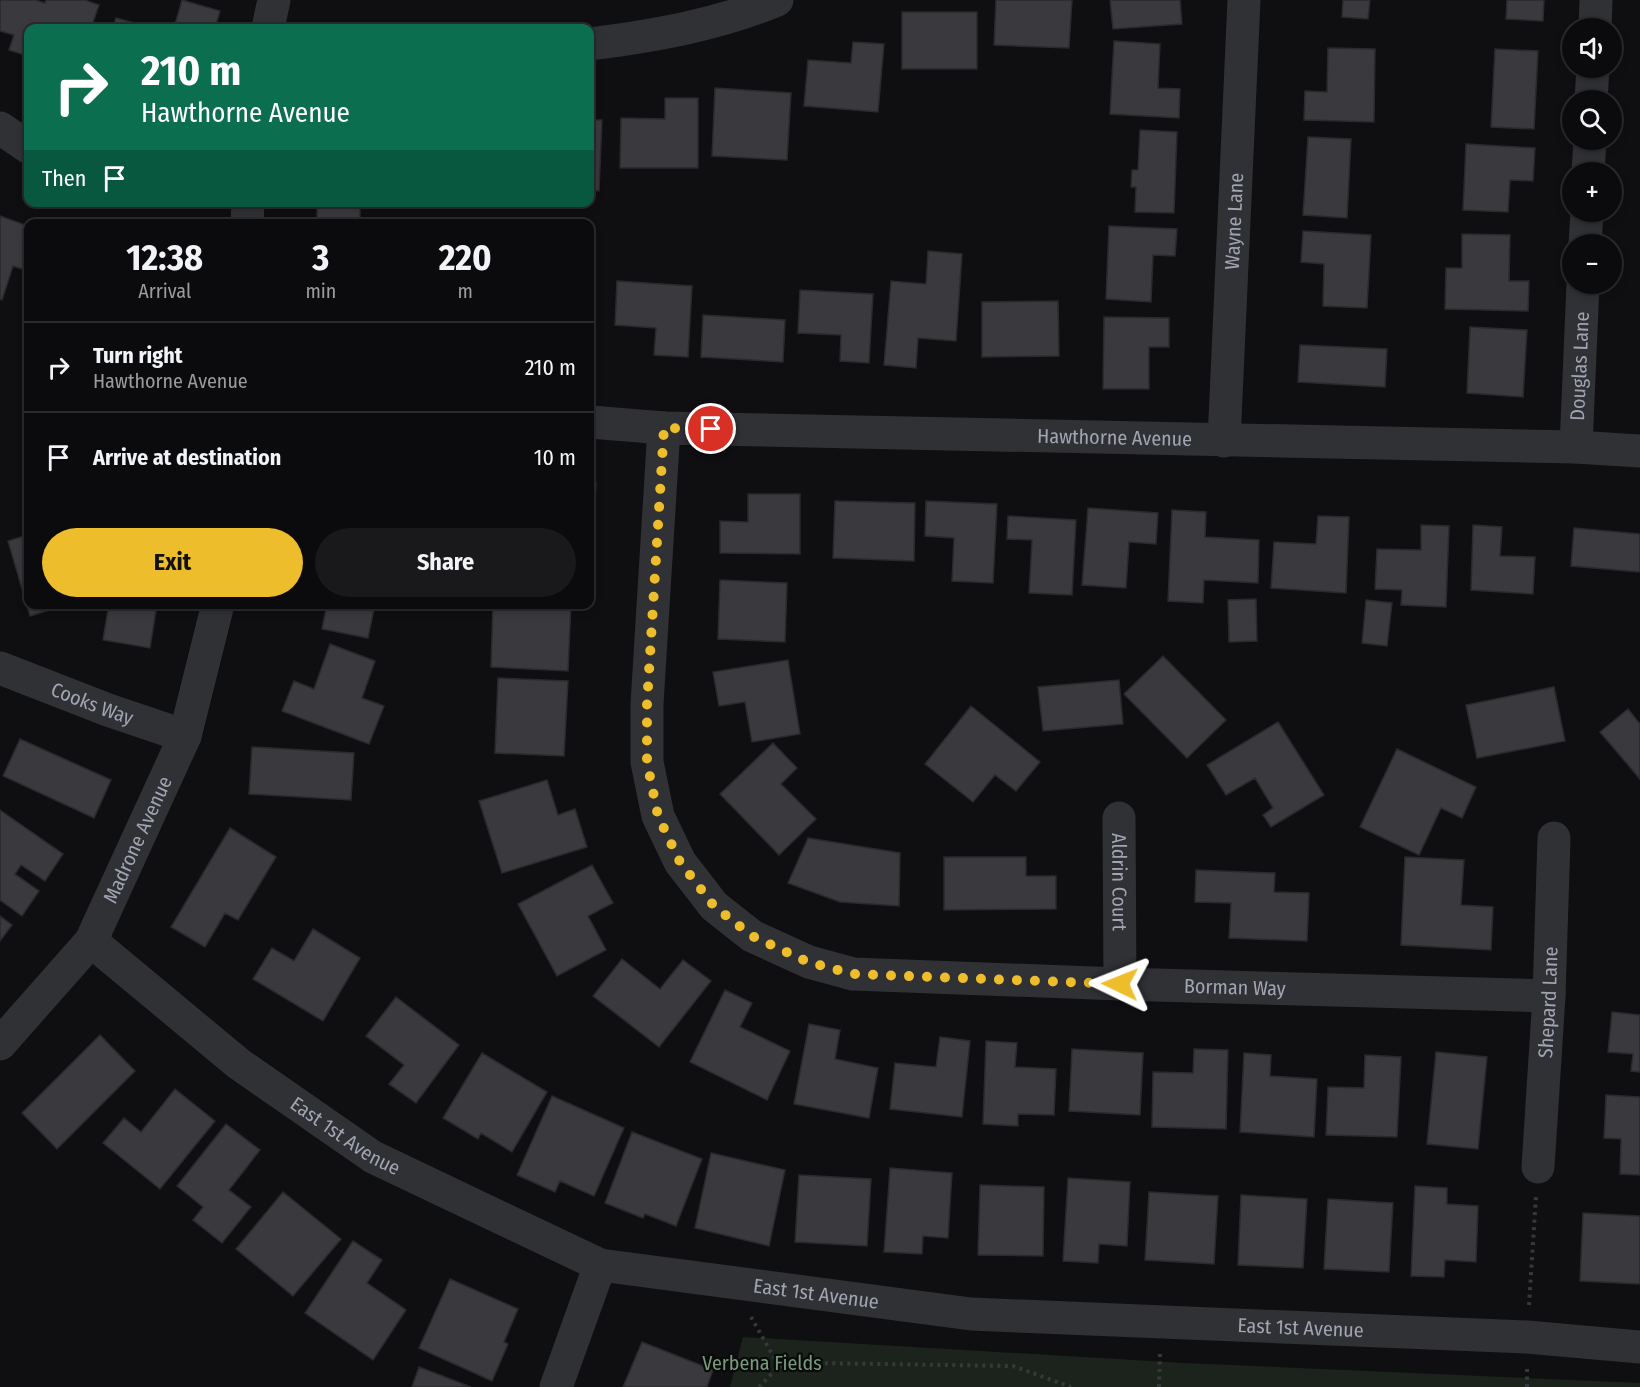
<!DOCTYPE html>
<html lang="en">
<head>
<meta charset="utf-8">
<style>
  :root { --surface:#0b0b0d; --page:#19191b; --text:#f1f3f6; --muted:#9a9b9d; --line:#2b2b2e; --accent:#edbd2b }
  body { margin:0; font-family:"Fira Sans Condensed",sans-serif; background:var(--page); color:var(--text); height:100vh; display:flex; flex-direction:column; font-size:22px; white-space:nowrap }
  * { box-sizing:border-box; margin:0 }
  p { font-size:20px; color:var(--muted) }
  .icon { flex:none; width:33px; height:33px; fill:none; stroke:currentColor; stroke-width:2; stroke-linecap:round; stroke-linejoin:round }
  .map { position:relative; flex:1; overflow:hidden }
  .details { position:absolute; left:24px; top:219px; width:570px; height:390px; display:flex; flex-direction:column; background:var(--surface); border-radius:12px; box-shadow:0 3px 9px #0003,0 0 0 2px var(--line) }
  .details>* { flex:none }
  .hud { position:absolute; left:24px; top:24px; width:570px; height:183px; border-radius:12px; box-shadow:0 3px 9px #0003,0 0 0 2px var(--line); background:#0b6e4f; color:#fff; overflow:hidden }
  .tools { position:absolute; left:1562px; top:18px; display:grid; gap:12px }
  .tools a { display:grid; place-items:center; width:60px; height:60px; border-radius:50%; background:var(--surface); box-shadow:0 3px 9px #0003,0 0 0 2px var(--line); font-size:30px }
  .pin { position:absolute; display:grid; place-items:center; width:51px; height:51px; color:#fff; margin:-26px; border:3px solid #fff; border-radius:50%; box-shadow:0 2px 6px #0007 }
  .me { position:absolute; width:66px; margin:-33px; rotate:272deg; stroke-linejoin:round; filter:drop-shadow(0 0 4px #0008) }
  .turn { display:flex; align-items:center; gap:21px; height:126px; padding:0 18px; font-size:27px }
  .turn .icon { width:78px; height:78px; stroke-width:2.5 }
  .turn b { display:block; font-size:42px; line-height:51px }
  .then { display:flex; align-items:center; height:57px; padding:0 18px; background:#0003; gap:12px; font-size:22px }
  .eta { display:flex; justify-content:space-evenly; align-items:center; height:102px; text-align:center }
  .eta b { font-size:36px; font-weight:700; line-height:42px }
  .primary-button { display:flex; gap:12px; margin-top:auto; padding:12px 18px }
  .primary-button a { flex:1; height:69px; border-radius:36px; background:var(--accent); color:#111; font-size:24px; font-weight:700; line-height:69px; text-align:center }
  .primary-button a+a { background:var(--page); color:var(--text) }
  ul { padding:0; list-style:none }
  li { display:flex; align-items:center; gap:18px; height:90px; padding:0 18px; border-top:2px solid var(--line) }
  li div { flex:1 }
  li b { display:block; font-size:22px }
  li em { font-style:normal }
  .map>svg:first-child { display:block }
</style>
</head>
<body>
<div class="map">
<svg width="1640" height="1387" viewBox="0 0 1640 1387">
  <rect width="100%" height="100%" fill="#0f0f11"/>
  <path fill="#1c231d" d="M743 1337 1184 1363 1640 1383V1387H730Z"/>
  <path fill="#39393e" stroke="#2a292d" stroke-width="1.5" d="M0 0H35L45 3 46 0H85L99 5 91 28H28V56L9 50 14 35 0 31Z
    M182 0 220 11 215 28H174Z
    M996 0H1072L1069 48 994 45Z
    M1110 0H1180L1182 24 1113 29Z
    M1343 0H1370L1368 19 1342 17Z
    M1507 0H1544L1543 21 1506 19Z
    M902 12H977V69H902Z
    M116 18 153 28H113Z
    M1114 41 1160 44 1158 88 1180 89 1179 118 1110 114Z
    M853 42 884 44 878 112 804 106 808 60 851 63Z
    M1328 48 1375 49 1374 122 1304 120 1305 91 1327 92Z
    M1495 49 1538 51 1534 129 1491 127Z
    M715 88 791 93 787 160 712 156Z
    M665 98H698V168H620L621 118 665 119Z
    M590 120H602L599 191 590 190Z
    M1140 130 1177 132 1174 213 1135 212 1136 187H1131L1132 170H1138Z
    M1308 137 1351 139 1347 218 1303 215Z
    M1466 144 1535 148 1533 181 1510 180 1508 212 1463 210Z
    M317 202H360V224H317Z
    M0 216 28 226V271L13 266 2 300 0 299Z
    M1109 226 1177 229 1175 256 1153 255 1151 302 1106 299Z
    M1303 231 1371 235 1367 308 1323 306 1324 264 1301 262Z
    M1462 234 1510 235 1509 281H1529L1528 311 1445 309 1446 268H1462Z
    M928 251 962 254 956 341 918 338 916 368 884 365 891 281 926 284Z
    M617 281 692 286 688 357 654 355 656 328 615 325Z
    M800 290 873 294 869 363 840 361 841 335 798 333Z
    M1058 301 1059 356 982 357V302Z
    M703 315 785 320 783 362 701 357Z
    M1104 317 1169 318V347H1149V389H1103Z
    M1470 327 1527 330 1523 397 1467 393Z
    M1300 345 1387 349 1385 387 1298 382Z
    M590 482 596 483 591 580H590Z
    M748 494H800V554L720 553V521L748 522Z
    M835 501 915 503 914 561 833 558Z
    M926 501 997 504 993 583 952 581 954 538 925 536Z
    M1088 508 1158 513 1156 544 1129 542 1126 588 1082 585Z
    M1172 510 1206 512 1205 537 1259 540 1258 583 1204 580 1203 603 1168 601Z
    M1008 516 1076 520 1072 595 1029 593 1032 540 1007 539Z
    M1318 516 1349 517 1346 593 1271 588 1274 542 1316 544Z
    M1421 525 1449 526 1446 607 1401 605 1402 590 1375 589 1377 549 1421 550Z
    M1473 525 1502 527 1500 556 1535 557 1533 594 1471 590Z
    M1574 528 1640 534V572L1571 566Z
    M28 535V604H68L30 616 8 541Z
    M720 580 787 583 785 642 718 639Z
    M1256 599 1257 641 1229 642 1228 600Z
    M1366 600 1392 603 1387 646 1362 643Z
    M109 604H157L150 648 103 640Z
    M327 604H375L368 638 322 629Z
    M493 604H571L568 671 491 667Z
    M330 644 375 661 362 698 384 706 369 744 282 711 294 681 314 689Z
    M1163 656 1226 720 1187 758 1124 694Z
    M788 660 800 734 752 742 745 702 719 706 713 672Z
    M498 678 568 681 564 756 495 753Z
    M1119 680 1123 724 1043 731 1038 687Z
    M1554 687 1565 741 1477 758 1466 705Z
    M971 706 1040 762 1016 791 995 775 973 802 925 764Z
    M1628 709 1640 724V779L1600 732Z
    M1278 722 1324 795 1271 827 1263 815 1273 808 1255 778 1226 795 1207 765Z
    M20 739 111 780 94 818 3 776Z
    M773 743 797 768 781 784 816 819 779 855 720 794Z
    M252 747 354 753 351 800 249 794Z
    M1397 749 1476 787 1462 818 1441 808 1419 855 1360 827Z
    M547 780 558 815 575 809 587 847 502 873 479 801Z
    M0 810 63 854 45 881 21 865 15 874 39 891 22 916 0 900Z
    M230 828 276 857 238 920 225 913 205 947 171 927Z
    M808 838 900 853 899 906 840 902 788 883Z
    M944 857H1026V876H1056V909L944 910Z
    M1405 857 1464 860 1461 905 1493 907 1491 950 1401 945Z
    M592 865 613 903 588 916 606 950 557 976 518 904Z
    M1196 870 1275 873 1274 892 1309 893 1307 941 1229 938 1231 903 1195 902Z
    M0 916 12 925 0 941Z
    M313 929 360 958 323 1021 253 979 272 948 294 961Z
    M622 959 660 989 683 960 711 981 659 1047 593 996Z
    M725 990 752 1003 740 1027 790 1051 767 1100 690 1062Z
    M396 997 459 1045 416 1103 389 1084 404 1065 366 1036Z
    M1612 1012 1640 1015V1072L1631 1071 1633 1054 1608 1052Z
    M809 1024 840 1030 835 1059 878 1068 869 1118 794 1104Z
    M100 1035 135 1071 57 1149 22 1113Z
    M940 1037 970 1041 962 1117 890 1109 895 1063 936 1067Z
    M986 1041 1017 1043 1015 1067 1056 1069 1054 1115 1018 1114V1126L983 1124Z
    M1072 1049 1143 1053 1140 1115 1069 1111Z
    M1194 1049 1228 1050 1226 1129 1152 1127 1153 1072 1193 1073Z
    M1436 1052 1487 1057 1478 1149 1427 1144Z
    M482 1053 547 1092 512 1152 481 1133 478 1139 443 1118Z
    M1244 1053 1271 1055 1270 1076 1317 1079 1314 1137 1240 1132Z
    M1365 1055 1401 1057 1397 1137 1326 1135 1328 1087 1364 1088Z
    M175 1089 215 1121 160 1189 103 1143 124 1118 141 1132Z
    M1606 1095 1640 1097V1175L1620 1174 1621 1139 1604 1138Z
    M552 1096 624 1128 594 1196 560 1181 555 1192 517 1175Z
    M226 1124 260 1150 229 1190 251 1207 222 1243 193 1220 203 1207 177 1186Z
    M632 1132 702 1159 676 1226 645 1214 643 1218 605 1203Z
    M711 1153 785 1170 769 1246 695 1228Z
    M890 1168 952 1173 948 1238 923 1236 922 1254 884 1252Z
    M799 1175 871 1179 867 1246 795 1242Z
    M1068 1178 1130 1182 1127 1246 1099 1244 1098 1263 1063 1261Z
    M980 1185 1044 1187 1043 1256 978 1255Z
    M1415 1186 1447 1188V1204L1478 1206 1476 1262 1445 1260 1444 1277 1411 1276Z
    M283 1192 341 1239 293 1296 236 1249Z
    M1149 1192 1218 1196 1214 1264 1145 1260Z
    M1241 1195 1307 1199 1303 1268 1238 1265Z
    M1328 1199 1393 1203 1389 1272 1324 1269Z
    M1583 1213 1640 1216V1284L1580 1281Z
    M353 1241 382 1260 367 1283 406 1310 373 1360 305 1313Z
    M450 1279 518 1309 504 1342 508 1344 492 1381 419 1348Z
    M642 1342 713 1370 707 1387H623Z
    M419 1367 471 1387H412Z"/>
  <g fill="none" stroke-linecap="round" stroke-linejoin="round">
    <path stroke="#36383c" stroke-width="4" stroke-dasharray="3 4.5" stroke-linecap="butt" d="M1529 1305 1536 1196
      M751 1317 779 1366
      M759 1387 779 1366 812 1363 1013 1366 1071 1387
      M1159 1387 1160 1352
      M1527 1387V1367"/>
    <g stroke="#303135" stroke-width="33">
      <path d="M268 28 274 0"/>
      <path d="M1595 28 1596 0"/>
      <path d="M590 44C653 36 718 25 777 0"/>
      <path d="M1591 100 1593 68"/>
      <path d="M0 128 28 147"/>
      <path d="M1588 172 1590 140"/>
      <path d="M247 224 248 202"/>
      <path d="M1585 244 1587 212"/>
      <path id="s1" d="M590 422 664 428 1576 447 1640 451"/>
      <path id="s2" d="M664 428 647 704V762L658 816 680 862 714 906 752 936 809 962 853 974 1120 984 1549 996"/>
      <path id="s3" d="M1224 441 1244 0"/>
      <path id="s4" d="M1576 447 1583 284"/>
      <path id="s5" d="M0 668 108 710 185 736"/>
      <path id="s6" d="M1119 818 1120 984"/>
      <path id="s7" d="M91 941 239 1064 373 1157 600 1265 971 1314 1527 1337 1640 1347"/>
      <path id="s8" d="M0 1044 91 941 185 736 218 604"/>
      <path id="s9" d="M1538 1167 1549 996 1554 838"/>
      <path d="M556 1387 600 1265"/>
    </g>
  </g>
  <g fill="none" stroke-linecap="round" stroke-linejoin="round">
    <path stroke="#edbd2b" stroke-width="10" stroke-dasharray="0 18" d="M711 429 664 428 647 704V762L658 816 680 862 714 906 752 936 808 962 853 974 1120 984"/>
  </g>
  <g text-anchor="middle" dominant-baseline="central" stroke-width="4.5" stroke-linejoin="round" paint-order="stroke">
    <g font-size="20" fill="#a1a4b1" stroke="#0a0a0b">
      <text stroke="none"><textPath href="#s3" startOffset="220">Wayne Lane</textPath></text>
      <text stroke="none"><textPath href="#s4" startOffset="81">Douglas Lane</textPath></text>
      <text stroke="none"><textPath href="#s1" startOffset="525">Hawthorne Avenue</textPath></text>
      <text stroke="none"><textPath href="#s5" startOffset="99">Cooks Way</textPath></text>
      <text stroke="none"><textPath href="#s8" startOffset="249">Madrone Avenue</textPath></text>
      <text stroke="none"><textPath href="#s6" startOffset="64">Aldrin Court</textPath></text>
      <text stroke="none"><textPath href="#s2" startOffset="1035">Borman Way</textPath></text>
      <text stroke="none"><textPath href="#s9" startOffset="165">Shepard Lane</textPath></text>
      <text stroke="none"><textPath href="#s7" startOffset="321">East 1st Avenue</textPath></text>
      <text stroke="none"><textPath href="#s7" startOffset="825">East 1st Avenue</textPath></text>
      <text stroke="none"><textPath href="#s7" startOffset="1311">East 1st Avenue</textPath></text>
    </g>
    <g font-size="20" fill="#779c7d" stroke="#0a0a0b">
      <text x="762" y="1363">Verbena Fields</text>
    </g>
  </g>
</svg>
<div class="tools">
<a><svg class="icon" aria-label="sound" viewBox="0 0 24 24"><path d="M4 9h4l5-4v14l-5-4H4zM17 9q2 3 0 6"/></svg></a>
<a><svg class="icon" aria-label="search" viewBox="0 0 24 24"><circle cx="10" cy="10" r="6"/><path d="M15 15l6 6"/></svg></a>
<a>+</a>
<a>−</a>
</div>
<div class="pin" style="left:711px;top:429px;background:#d93025"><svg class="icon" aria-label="arrive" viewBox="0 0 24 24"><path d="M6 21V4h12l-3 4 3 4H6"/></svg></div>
<svg class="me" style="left:1120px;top:984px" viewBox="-20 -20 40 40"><path d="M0-17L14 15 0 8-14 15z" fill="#edbd2b" stroke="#fff" stroke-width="4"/></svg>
<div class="hud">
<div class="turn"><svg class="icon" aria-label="right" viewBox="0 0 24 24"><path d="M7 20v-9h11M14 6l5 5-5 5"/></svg><div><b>210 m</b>Hawthorne Avenue</div></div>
<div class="then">Then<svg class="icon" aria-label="arrive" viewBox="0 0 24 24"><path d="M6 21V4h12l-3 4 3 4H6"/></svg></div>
</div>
<section class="details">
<div class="eta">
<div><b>12:38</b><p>Arrival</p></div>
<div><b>3</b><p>min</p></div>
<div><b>220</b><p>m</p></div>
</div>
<ul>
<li><svg class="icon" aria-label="right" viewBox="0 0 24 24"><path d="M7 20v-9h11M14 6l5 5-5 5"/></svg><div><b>Turn right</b><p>Hawthorne Avenue</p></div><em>210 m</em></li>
<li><svg class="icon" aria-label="arrive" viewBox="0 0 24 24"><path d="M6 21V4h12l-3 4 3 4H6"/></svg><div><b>Arrive at destination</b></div><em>10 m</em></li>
</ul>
<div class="primary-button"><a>Exit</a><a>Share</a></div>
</section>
</div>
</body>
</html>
